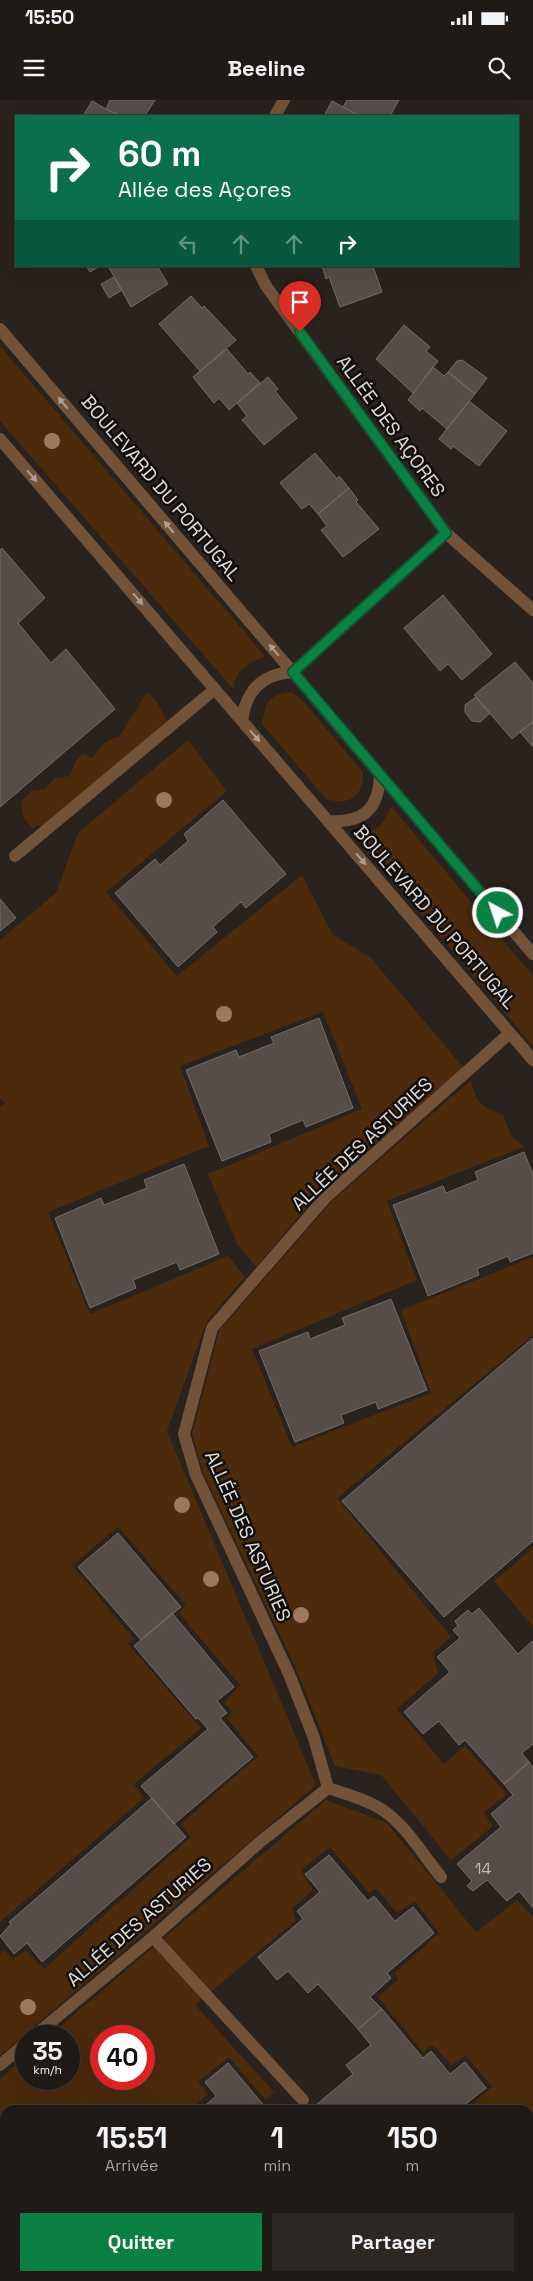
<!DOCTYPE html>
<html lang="fr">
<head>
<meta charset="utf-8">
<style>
  :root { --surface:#201a16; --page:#2d2723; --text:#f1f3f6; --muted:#a2a1a1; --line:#3d3835; --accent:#0b8043 }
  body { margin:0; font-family:"Space Grotesk",sans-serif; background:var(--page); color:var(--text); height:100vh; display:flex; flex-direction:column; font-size:19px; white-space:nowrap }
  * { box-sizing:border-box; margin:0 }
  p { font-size:16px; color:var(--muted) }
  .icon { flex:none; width:28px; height:28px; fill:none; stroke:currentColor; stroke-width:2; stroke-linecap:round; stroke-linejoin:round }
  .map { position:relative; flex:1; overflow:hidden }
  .panel { position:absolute; left:0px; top:2005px; width:534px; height:176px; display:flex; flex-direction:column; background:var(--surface); border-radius:15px 15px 0 0; box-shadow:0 5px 20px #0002,0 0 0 1px var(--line) }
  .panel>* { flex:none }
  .guide { position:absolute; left:15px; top:15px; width:504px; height:152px; border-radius:0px; box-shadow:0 5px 20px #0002,0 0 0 1px var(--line); background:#0b6e4f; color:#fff; overflow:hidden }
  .speed { position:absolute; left:15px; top:1925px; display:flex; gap:10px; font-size:25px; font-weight:700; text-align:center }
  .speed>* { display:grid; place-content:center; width:65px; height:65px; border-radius:50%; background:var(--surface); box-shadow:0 5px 20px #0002,0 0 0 1px var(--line); line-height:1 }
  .speed small { font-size:12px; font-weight:400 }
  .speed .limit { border:8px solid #d22; background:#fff; color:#111 }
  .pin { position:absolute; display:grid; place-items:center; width:42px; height:42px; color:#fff; margin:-51px -21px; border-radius:50% 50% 50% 0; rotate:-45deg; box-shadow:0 0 5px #0007 }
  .pin .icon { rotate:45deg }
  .me { position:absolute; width:55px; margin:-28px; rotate:320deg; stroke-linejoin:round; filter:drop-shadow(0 0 4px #0008) }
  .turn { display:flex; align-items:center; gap:18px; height:105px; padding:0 20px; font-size:22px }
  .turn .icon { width:65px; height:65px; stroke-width:2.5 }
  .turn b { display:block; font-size:35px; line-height:42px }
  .lanes { display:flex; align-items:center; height:48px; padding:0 20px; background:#0003; justify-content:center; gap:25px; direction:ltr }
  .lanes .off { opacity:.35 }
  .eta { display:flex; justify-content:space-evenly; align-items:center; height:85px; text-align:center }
  .eta b { font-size:30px; font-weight:700; line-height:35px }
  .primary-button { display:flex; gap:10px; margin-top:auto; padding:10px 20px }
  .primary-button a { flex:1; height:58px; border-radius:0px; background:var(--accent); color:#fff; font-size:20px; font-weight:700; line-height:58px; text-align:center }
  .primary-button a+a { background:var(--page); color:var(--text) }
  .status { display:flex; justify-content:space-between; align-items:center; height:35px; padding:0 25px; background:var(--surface); direction:ltr }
  .status svg { height:14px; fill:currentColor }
  header { display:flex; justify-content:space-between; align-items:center; height:65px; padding:0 20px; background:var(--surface); font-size:22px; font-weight:700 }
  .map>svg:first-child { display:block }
</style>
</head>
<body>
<div class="status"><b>15:50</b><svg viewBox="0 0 49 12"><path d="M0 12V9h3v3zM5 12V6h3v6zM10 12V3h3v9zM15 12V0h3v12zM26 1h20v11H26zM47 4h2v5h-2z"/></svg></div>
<header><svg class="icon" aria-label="menu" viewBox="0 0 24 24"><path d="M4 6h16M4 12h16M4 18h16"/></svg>Beeline<svg class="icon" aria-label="search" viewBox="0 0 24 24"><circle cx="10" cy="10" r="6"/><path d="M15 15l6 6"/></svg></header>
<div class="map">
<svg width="533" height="2181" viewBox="0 0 533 2181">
  <rect width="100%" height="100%" fill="#2a221d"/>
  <path fill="#4c2a0c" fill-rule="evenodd" d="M0 246 265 556C250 563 233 571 234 590L0 321Z
    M147 592 157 602 167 621 48 723 32 728 24 719 21 701 32 691 45 689 55 678 70 676 75 662 82 654 93 658C100 647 106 639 119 637Z
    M292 592 302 600 363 672C364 695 350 707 326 699L262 624C266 602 267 595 292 592Z
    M188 640 227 691 106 792 177 876 302 775 333 835 370 857 463 967 319 1093 256 1167 237 1144 208 1074 362 1009 323 912 180 966 209 1046 48 1112 90 1214 228 1156 245 1177 207 1221 167 1331 316 1685 0 1956V1853L4 1850 13 1859 26 1850 44 1869 191 1737 181 1724 258 1656 227 1618 233 1612 224 1602 240 1585 179 1513 186 1505 118 1427 72 1465 134 1539 128 1544 201 1628 134 1684 144 1698 0 1822V1007L5 1003 0 999V840L56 793 78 733Z
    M391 706 533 876V946L357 738C375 731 385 725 391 706Z
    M471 980C476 1003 481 1006 503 1015L512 1037 524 1047 387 1101 417 1180 252 1249 292 1347 431 1293 401 1210 533 1157V1235L337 1398 451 1537 432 1553 438 1573 397 1609 444 1664 465 1646 507 1694 484 1713 493 1726 451 1760 381 1675 335 1666 294 1564 203 1373 192 1333 219 1231 333 1100Z
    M533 1448V1527L494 1481Z
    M326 1700 387 1723 476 1832 517 1800 533 1817V2100L529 2104V2010H466L492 1987 466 1955 452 1965 433 1945 423 1952 378 1897 398 1880 395 1873 439 1833 415 1801 397 1813 376 1788 369 1793 330 1747 301 1770 313 1790 292 1809 296 1820 195 1905 274 1992 266 2000 229 1957 198 1982 208 1994 191 2010H76L74 2008 71 2010H5V2104L0 2108V1979L26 1956V1979H69V1936H49ZM101 1936H144V1979H101Z
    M20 2176H84L89 2181H13Z
    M127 2176H444L438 2181H122Z"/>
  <path fill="#564d46" stroke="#766c65" d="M110 0H155L146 14 149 16H121L106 9Z
    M347 0H399L390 16H360L343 7Z
    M92 1 106 9 121 16H83Z
    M332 1 343 7 360 16H327L325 14Z
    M86 166H100L90 172Z
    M108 166H157L168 184 131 207Z
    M322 166H373L382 192 340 207 329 177 326 179Z
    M114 177 122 190 109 198 101 184Z
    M191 196 202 208 204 206 236 240 200 271 159 224Z
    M404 225 430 247 426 251 438 261 413 293 376 259Z
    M227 249 248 274 250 272 260 283 229 310 219 298 214 303 193 277Z
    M462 260 487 278 475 294 448 272 457 261Z
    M433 267 444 276 448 272 475 294 447 329 422 308 420 311 408 300Z
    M268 277 278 289 275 291 297 318 264 345 242 320 247 316 237 303Z
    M469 301 507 331 479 366 453 346 451 349 439 339Z
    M315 353 337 379 339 376 349 388 318 414 309 404 302 409 280 383Z
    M349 388 358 400 356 402 379 429 343 457 321 430 327 426 318 414Z
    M2 448 45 498 18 523 51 563 66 549 115 609 0 707V450Z
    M443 495 492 554 462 580 448 564 440 571 404 528Z
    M515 562 533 583V621L512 639 474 595Z
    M476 597 490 613 480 622 472 621 465 612V605Z
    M533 621V647L520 632Z
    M223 700 286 774 246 808 241 802 213 827 217 832 178 867 115 793 155 759 160 765 188 741 184 734Z
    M0 799 16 818 0 831Z
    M319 918 353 1008 306 1027 303 1020 269 1034 271 1042 222 1061 186 970 236 950 239 957 274 943 271 937Z
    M524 1052 533 1074V1153L510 1162 508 1156 477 1169 479 1175 428 1196 393 1105 443 1086 446 1093 478 1080 475 1072Z
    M184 1064 219 1154 180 1170 177 1162 133 1180 136 1188 90 1208 55 1118 101 1098 104 1105 147 1088 144 1080Z
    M391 1199 427 1290 378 1309 376 1302 341 1315 344 1323 295 1342 259 1251 308 1232 310 1239 345 1225 342 1218Z
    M533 1238V1441L444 1517 342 1401Z
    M118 1433 181 1507 141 1540 78 1467Z
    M479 1508 518 1554 532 1541 533 1543V1644L522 1653 529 1662 504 1684 465 1640 459 1645 439 1621 423 1634 404 1612 450 1572 437 1557 460 1538 453 1530 458 1526 455 1521 468 1510 472 1514Z
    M172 1513 234 1587 217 1601 227 1613 220 1618 253 1657 174 1724 141 1686 208 1629 198 1618 196 1619 134 1546Z
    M529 1662 533 1667V1808L519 1791 507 1801 487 1780 473 1791 467 1786 472 1781 457 1764 501 1727 491 1714 513 1695 504 1684Z
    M152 1698 186 1737 42 1862 27 1843 14 1854 0 1836 11 1824 9 1822Z
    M329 1755 368 1801 374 1796 395 1821 413 1807 434 1833 387 1873 391 1878 370 1897 382 1909 358 1929 318 1884 308 1893 288 1871 277 1880 258 1857 303 1819 297 1811 320 1792 305 1774Z
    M382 1909 423 1958 431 1951 450 1974 465 1962 486 1988 458 2010H310L353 1974 346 1965 371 1945 358 1929Z
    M228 1963 267 2009 274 2004 279 2010H200L216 1996 205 1982Z
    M90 2176H119L113 2181H94Z"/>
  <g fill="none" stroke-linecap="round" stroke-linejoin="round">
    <path stroke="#72533a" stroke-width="12" d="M275 16 284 0
      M256 166 266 186 446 433 533 510
      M0 229 533 854
      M0 339 533 960
      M242 621C246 590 262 574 293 572L446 433
      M328 721C363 723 379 710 380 674
      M15 756 215 589
      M328 1688C344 1693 361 1698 376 1706 403 1720 422 1754 441 1777
      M153 1837 303 2000
      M34 1936 153 1837 260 1742 328 1688 314 1638 289 1574 196 1375 184 1334 212 1228 326 1097 510 933
      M0 1965 26 1943
      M0 2151 5 2157"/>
  </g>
  <g fill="#9c785c">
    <circle cx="52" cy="341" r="8"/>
    <circle cx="164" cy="700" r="8"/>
    <circle cx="224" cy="914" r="8"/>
    <circle cx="182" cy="1405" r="8"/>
    <circle cx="211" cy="1479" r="8"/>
    <circle cx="301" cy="1515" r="8"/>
    <circle cx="28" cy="1907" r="8"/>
  </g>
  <defs><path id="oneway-solid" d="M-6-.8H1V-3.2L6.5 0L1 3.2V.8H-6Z" transform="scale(1.25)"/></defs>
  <g fill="#b09f91">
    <use href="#oneway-solid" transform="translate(63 303) rotate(-130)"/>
    <use href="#oneway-solid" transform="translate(32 376) rotate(49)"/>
    <use href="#oneway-solid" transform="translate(169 427) rotate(-130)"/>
    <use href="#oneway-solid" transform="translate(138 499) rotate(49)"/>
    <use href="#oneway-solid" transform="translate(274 550) rotate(-130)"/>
    <use href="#oneway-solid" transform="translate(255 636) rotate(49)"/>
    <use href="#oneway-solid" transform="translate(361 759) rotate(49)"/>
  </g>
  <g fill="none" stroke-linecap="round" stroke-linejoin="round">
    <g stroke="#07532c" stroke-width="12">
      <path id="route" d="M300 232 446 433 293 572 498 813"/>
    </g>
    <use href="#route" stroke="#0b8043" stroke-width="9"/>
  </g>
  <g text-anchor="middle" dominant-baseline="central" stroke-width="5" stroke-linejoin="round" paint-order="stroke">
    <g font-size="16" fill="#bfb9b4">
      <text x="483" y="1768">14</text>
    </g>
    <g font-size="19" fill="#e2ddd9" stroke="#100d0a">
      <text transform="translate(391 326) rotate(54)">ALLÉE DES AÇORES</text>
      <text transform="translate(161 388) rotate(50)">BOULEVARD DU PORTUGAL</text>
      <text transform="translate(435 817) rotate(49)">BOULEVARD DU PORTUGAL</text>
      <text transform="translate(362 1044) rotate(-43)">ALLÉE DES ASTURIES</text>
      <text transform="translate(248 1436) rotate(66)">ALLÉE DES ASTURIES</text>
      <text transform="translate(139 1822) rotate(-41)">ALLÉE DES ASTURIES</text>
    </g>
  </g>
</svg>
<div class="speed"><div>35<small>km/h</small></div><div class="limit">40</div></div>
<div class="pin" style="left:300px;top:232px;background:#d93025"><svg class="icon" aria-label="arrive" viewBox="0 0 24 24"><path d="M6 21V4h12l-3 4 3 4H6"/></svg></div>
<svg class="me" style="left:498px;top:813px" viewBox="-20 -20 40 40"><circle r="17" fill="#0b8043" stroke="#fff" stroke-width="3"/><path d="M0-11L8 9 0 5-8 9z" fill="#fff"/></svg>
<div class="guide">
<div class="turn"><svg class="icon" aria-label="right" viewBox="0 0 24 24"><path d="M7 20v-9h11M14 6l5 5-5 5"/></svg><div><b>60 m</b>Allée des Açores</div></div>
<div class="lanes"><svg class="icon off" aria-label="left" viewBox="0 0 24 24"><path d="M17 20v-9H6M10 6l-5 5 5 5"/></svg><svg class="icon off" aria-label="ahead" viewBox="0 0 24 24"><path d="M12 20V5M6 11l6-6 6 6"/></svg><svg class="icon off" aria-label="ahead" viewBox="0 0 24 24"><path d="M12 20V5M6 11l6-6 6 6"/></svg><svg class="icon" aria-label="right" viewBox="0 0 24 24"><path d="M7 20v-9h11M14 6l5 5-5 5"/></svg></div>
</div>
<section class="panel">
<div class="eta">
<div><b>15:51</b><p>Arrivée</p></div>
<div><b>1</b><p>min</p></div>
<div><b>150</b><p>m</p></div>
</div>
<div class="primary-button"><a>Quitter</a><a>Partager</a></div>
</section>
</div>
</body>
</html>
